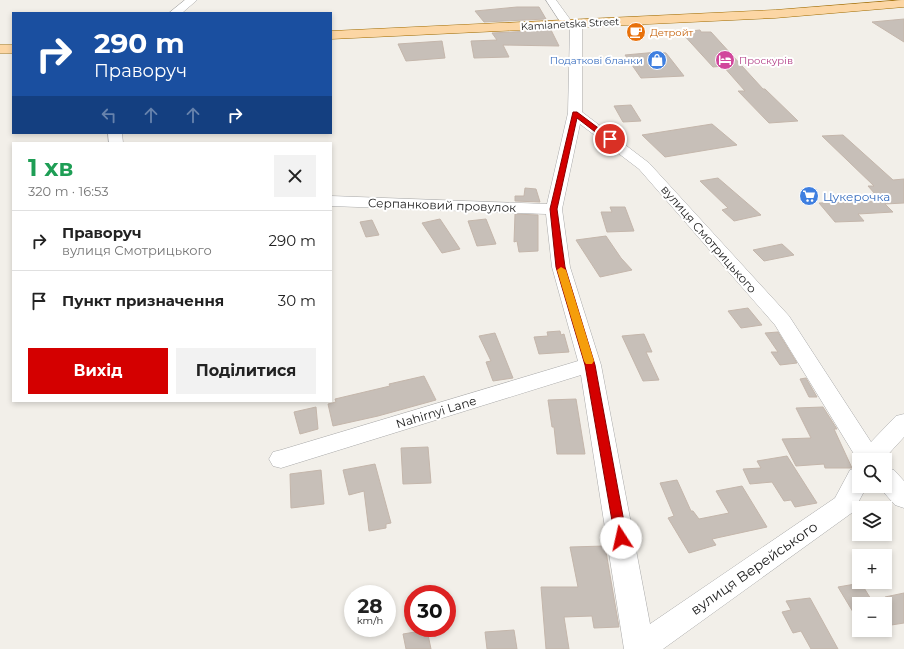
<!DOCTYPE html>
<html lang="uk">
<head>
<meta charset="utf-8">
<style>
  :root { --surface:#fff; --page:#f2f2f2; --text:#222; --muted:#767676; --line:#e0e0e0; --accent:#d40000 }
  body { margin:0; font-family:Montserrat,sans-serif; background:var(--page); color:var(--text); height:100vh; display:flex; flex-direction:column; font-size:15px; white-space:nowrap }
  * { box-sizing:border-box; margin:0 }
  p { font-size:13px; color:var(--muted) }
  .icon { flex:none; width:22px; height:22px; fill:none; stroke:currentColor; stroke-width:2; stroke-linecap:round; stroke-linejoin:round }
  .map { position:relative; flex:1; overflow:hidden }
  .side { position:absolute; left:12px; top:142px; width:320px; height:260px; display:flex; flex-direction:column; background:var(--surface); border-radius:0px; box-shadow:0 2px 6px #0003 }
  .side>* { flex:none }
  .banner { position:absolute; left:12px; top:12px; width:320px; height:122px; border-radius:0px; box-shadow:0 2px 6px #0003; background:#1a4fa0; color:#fff; overflow:hidden }
  .tools { position:absolute; left:852px; top:453px; display:grid; gap:8px }
  .tools a { display:grid; place-items:center; width:40px; height:40px; border-radius:0px; background:var(--surface); box-shadow:0 2px 6px #0003; font-size:20px }
  .speed { position:absolute; left:344px; top:585px; display:flex; gap:8px; font-size:20px; font-weight:700; text-align:center }
  .speed>* { display:grid; place-content:center; width:52px; height:52px; border-radius:50%; background:var(--surface); box-shadow:0 2px 6px #0003; line-height:1 }
  .speed small { font-size:10px; font-weight:400 }
  .speed .limit { border:6px solid #d22; background:#fff; color:#111 }
  .pin { position:absolute; display:grid; place-items:center; width:34px; height:34px; color:#fff; margin:-17px; border:2px solid #fff; border-radius:50%; box-shadow:0 1px 4px #0007 }
  .me { position:absolute; width:44px; margin:-22px; rotate:350deg; stroke-linejoin:round; filter:drop-shadow(0 0 3px #0008) }
  .turn { display:flex; align-items:center; gap:14px; height:84px; padding:0 16px; font-size:18px }
  .turn .icon { width:52px; height:52px; stroke-width:2.5 }
  .turn b { display:block; font-size:28px; line-height:34px }
  .lanes { display:flex; align-items:center; height:38px; padding:0 16px; background:#0003; justify-content:center; gap:20px; direction:ltr }
  .lanes .off { opacity:.35 }
  .round { display:grid; place-items:center; flex:none; width:42px; height:42px; border-radius:0px; background:var(--page) }
  .head { display:flex; align-items:center; justify-content:space-between; height:68px; padding:0 16px }
  h1 { font-size:24px; font-weight:700; line-height:30px; color:#1e9e55 }
  .button { display:flex; gap:8px; margin-top:auto; padding:8px 16px }
  .button a { flex:1; height:46px; border-radius:0px; background:var(--accent); color:#fff; font-size:16px; font-weight:700; line-height:46px; text-align:center }
  .button a+a { background:var(--page); color:var(--text) }
  ul { padding:0; list-style:none }
  li { display:flex; align-items:center; gap:12px; height:60px; padding:0 16px; border-top:1px solid var(--line) }
  li div { flex:1 }
  li b { display:block; font-size:15px }
  li em { font-style:normal }
  .map>svg:first-child { display:block }
</style>
</head>
<body>
<div class="map">
<svg width="904" height="649" viewBox="0 0 904 649">
  <rect width="100%" height="100%" fill="#f2efe9"/>
  <path fill="#c7bfb8" stroke="#c4b6ab" d="M517 7H539L546 19 484 22 475 11Z
    M904 19V42L872 22Z
    M551 30 559 46 503 45 509 57 474 58 471 41 497 40 492 33Z
    M700 30 701 32H711L763 89H765L798 121 769 123 738 91H745L723 66 713 67 681 32Z
    M442 41 445 58 406 61 398 44Z
    M658 52 666 53 684 76 641 78 625 55Z
    M631 105 641 121 623 122 614 106Z
    M712 124 737 145 665 157 642 135Z
    M843 135 893 180 904 179V203L885 204 893 212 858 214 864 221 835 222 819 203 852 202 847 196 875 194 868 186H874L822 136Z
    M718 178 761 215 734 221 722 210 728 208 700 181Z
    M525 188 536 189 540 202 515 201V196H524Z
    M610 207H625L634 231 607 232 601 212H612Z
    M515 214 538 215V251L519 252 517 241 514 242Z
    M440 219 460 249 442 253 422 223Z
    M486 219 496 244 477 246 468 221Z
    M372 220 379 235 366 237 360 222Z
    M606 236 621 258 632 270 600 277 576 240Z
    M782 244 794 255 764 261 753 250Z
    M748 308 762 325 741 328 728 311Z
    M560 331 561 335 564 334 569 352 539 354 534 337 548 336 547 332Z
    M778 332 797 363 780 365 771 352H778L765 333Z
    M495 333 513 378 493 381 486 362 491 361 479 336Z
    M644 334 652 352H646L659 380 643 381 622 336Z
    M424 376 436 400 378 416 333 426 328 404 336 402 335 399 390 386 389 384Z
    M806 378 817 397H809L800 379Z
    M576 399 585 454H557L554 427H552L548 400Z
    M316 407 318 429 300 434 294 412Z
    M823 407 837 429H834L852 468H825L824 464 796 466 782 439 811 438 796 408Z
    M428 447 431 483 403 484 401 448Z
    M787 456 817 503 795 507 791 500 784 501 772 482 750 484 743 469 761 468 757 461Z
    M375 464 391 523 386 524V528L369 531 364 491 349 495 343 470Z
    M321 470 324 504 291 508 290 474Z
    M677 480 691 511H693L699 519 729 513 716 491 742 486 767 527 712 539 716 545 689 553 668 518 674 516 660 483Z
    M605 546 619 627 594 628 592 616 564 617 569 649H546L541 587H578L570 547Z
    M861 583 874 604H859V622L838 587Z
    M904 593V623L885 626V597Z
    M810 598 838 649H811L801 631 793 633 782 612 791 610 786 601Z
    M427 630 431 649H406L403 634Z
    M514 630 517 649H487L485 632Z"/>
  <g fill="none" stroke-linecap="round" stroke-linejoin="round">
    <g stroke="#a9a9a9" stroke-width="1">
      <path id="minor" d="M185 0H197L182 13H169Z
        M546 0H556L572 22 576 21 582 24V112L649 163 789 316 871 442 896 416 904 414V437L883 460H859V466L857 459 775 325 639 169 580 124 562 209 570 267 601 365 650 624 835 498 850 470 859 467V486H867L853 512 663 649H624L581 375 281 468 273 466 269 459 273 452 281 450 578 361 552 267 546 214 331 206V196L547 204 568 113 570 27 563 26Z
        M108 133H122L123 143H109Z
        M885 467 894 470 904 481V508L895 505 878 486H885Z"/>
    </g>
    <g stroke="#a06b00" stroke-width="1">
      <path id="primary" d="M904 0V7L775 18 331 39V31L775 10Z
        M0 45H13V53H0Z"/>
    </g>
    <use href="#minor" fill="#fff" fill-rule="evenodd"/>
    <use href="#primary" fill="#fcd6a4" fill-rule="evenodd"/>
  </g>
  <path fill="#d40000" stroke="#8a0000" d="M573 112H577L613 139 607 141 577 118 557 209 565 267 595 365 627 538 625 541 621 543 617 541 615 538 585 365 556 267 550 209Z"/>
  <path fill="#f59e0b" d="M561 267 566 270 594 361 592 364H586L584 361 557 270Z"/>
  <defs>
    <g id="cafe-disc" transform="scale(1)"><circle r="9.5" fill="#e8710a" stroke="#fff"/><path d="M-5.5-4.5H6V0H3Q3 3.5 0 3.5H-2.5Q-5.5 3.5-5.5 0ZM3-3.2v2h1.7v-2ZM-6 4.5H4V6H-6Z" fill="#fff"/></g>
    <g id="shop-disc" transform="scale(1)"><circle r="9.5" fill="#3f7fe0" stroke="#fff"/><path d="M-5-2.5h2.3a2.7 3.5 0 0 1 5.4 0H5L5.5 6h-11ZM-1.5-2.5h3a1.5 2.3 0 0 0-3 0Z" fill="#fff"/></g>
    <g id="hotel-disc" transform="scale(1)"><circle r="9.5" fill="#d1479c" stroke="#fff"/><path d="M-6-4.5h1.5V1H6V5H4.5V3h-9V5H-6ZM-4 0a1.8 1.8 0 1 1 3.6 0ZM.5 0V-2.5h3Q6-2.5 6 0Z" fill="#fff"/></g>
    <g id="supermarket-disc" transform="scale(1)"><circle r="9.5" fill="#3f7fe0" stroke="#fff"/><path d="M-6-5.5h2.5l.6 2H6L4.5 2H-2.5L-4.4-4H-6ZM-1.5 3.2a1.3 1.3 0 1 0 .1 0ZM3 3.2a1.3 1.3 0 1 0 .1 0Z" fill="#fff"/></g>
  </defs>
  <g fill-rule="evenodd">
    <use href="#cafe-disc" x="636" y="32"/>
    <use href="#shop-disc" x="657" y="60"/>
    <use href="#hotel-disc" x="725" y="60"/>
    <use href="#supermarket-disc" x="809" y="196"/>
  </g>
  <g text-anchor="middle" dominant-baseline="central" stroke-width="4" stroke-linejoin="round" paint-order="stroke">
    <g font-size="10" fill="#222" stroke="#fff">
      <text transform="translate(570 24) rotate(-3)">Kamianetska Street</text>
    </g>
    <g font-size="10" fill="#c56008" stroke="#fff" text-anchor="start">
      <text x="650" y="32">Детройт</text>
    </g>
    <g font-size="10" fill="#366cbe" stroke="#fff" text-anchor="end">
      <text x="643" y="60">Податкові бланки</text>
    </g>
    <g font-size="10" fill="#b23c85" stroke="#fff" text-anchor="start">
      <text x="739" y="60">Проскурів</text>
    </g>
    <g font-size="12" fill="#366cbe" stroke="#fff" text-anchor="start">
      <text x="823" y="196">Цукерочка</text>
    </g>
    <g font-size="12" fill="#222" stroke="#fff">
      <text transform="translate(442 205) rotate(2)">Серпанковий провулок</text>
      <text transform="translate(709 239) rotate(49)">вулиця Смотрицького</text>
      <text transform="translate(436 412) rotate(-17)">Nahirnyi Lane</text>
    </g>
    <g font-size="14" fill="#222" stroke="#fff">
      <text transform="translate(754 568) rotate(-35)">вулиця Верейського</text>
    </g>
  </g>
</svg>
<div class="tools">
<a><svg class="icon" aria-label="search" viewBox="0 0 24 24"><circle cx="10" cy="10" r="6"/><path d="M15 15l6 6"/></svg></a>
<a><svg class="icon" aria-label="layers" viewBox="0 0 24 24"><path d="M12 4l9 5-9 5-9-5zM3 14l9 5 9-5"/></svg></a>
<a>+</a>
<a>−</a>
</div>
<div class="speed"><div>28<small>km/h</small></div><div class="limit">30</div></div>
<div class="pin" style="left:610px;top:139px;background:#d93025"><svg class="icon" aria-label="arrive" viewBox="0 0 24 24"><path d="M6 21V4h12l-3 4 3 4H6"/></svg></div>
<svg class="me" style="left:621px;top:538px" viewBox="-20 -20 40 40"><circle r="19" fill="#fff"/><path d="M0-13L10 11 0 6-10 11z" fill="#d40000"/></svg>
<div class="banner">
<div class="turn"><svg class="icon" aria-label="right" viewBox="0 0 24 24"><path d="M7 20v-9h11M14 6l5 5-5 5"/></svg><div><b>290 m</b>Праворуч</div></div>
<div class="lanes"><svg class="icon off" aria-label="left" viewBox="0 0 24 24"><path d="M17 20v-9H6M10 6l-5 5 5 5"/></svg><svg class="icon off" aria-label="ahead" viewBox="0 0 24 24"><path d="M12 20V5M6 11l6-6 6 6"/></svg><svg class="icon off" aria-label="ahead" viewBox="0 0 24 24"><path d="M12 20V5M6 11l6-6 6 6"/></svg><svg class="icon" aria-label="right" viewBox="0 0 24 24"><path d="M7 20v-9h11M14 6l5 5-5 5"/></svg></div>
</div>
<section class="side">
<div class="head"><div><h1>1 хв</h1><p>320 m · 16:53</p></div><a class="round"><svg class="icon" aria-label="close" viewBox="0 0 24 24"><path d="M6 6l12 12M18 6L6 18"/></svg></a></div>
<ul>
<li><svg class="icon" aria-label="right" viewBox="0 0 24 24"><path d="M7 20v-9h11M14 6l5 5-5 5"/></svg><div><b>Праворуч</b><p>вулиця Смотрицького</p></div><em>290 m</em></li>
<li><svg class="icon" aria-label="arrive" viewBox="0 0 24 24"><path d="M6 21V4h12l-3 4 3 4H6"/></svg><div><b>Пункт призначення</b></div><em>30 m</em></li>
</ul>
<div class="button"><a>Вихід</a><a>Поділитися</a></div>
</section>
</div>
</body>
</html>
